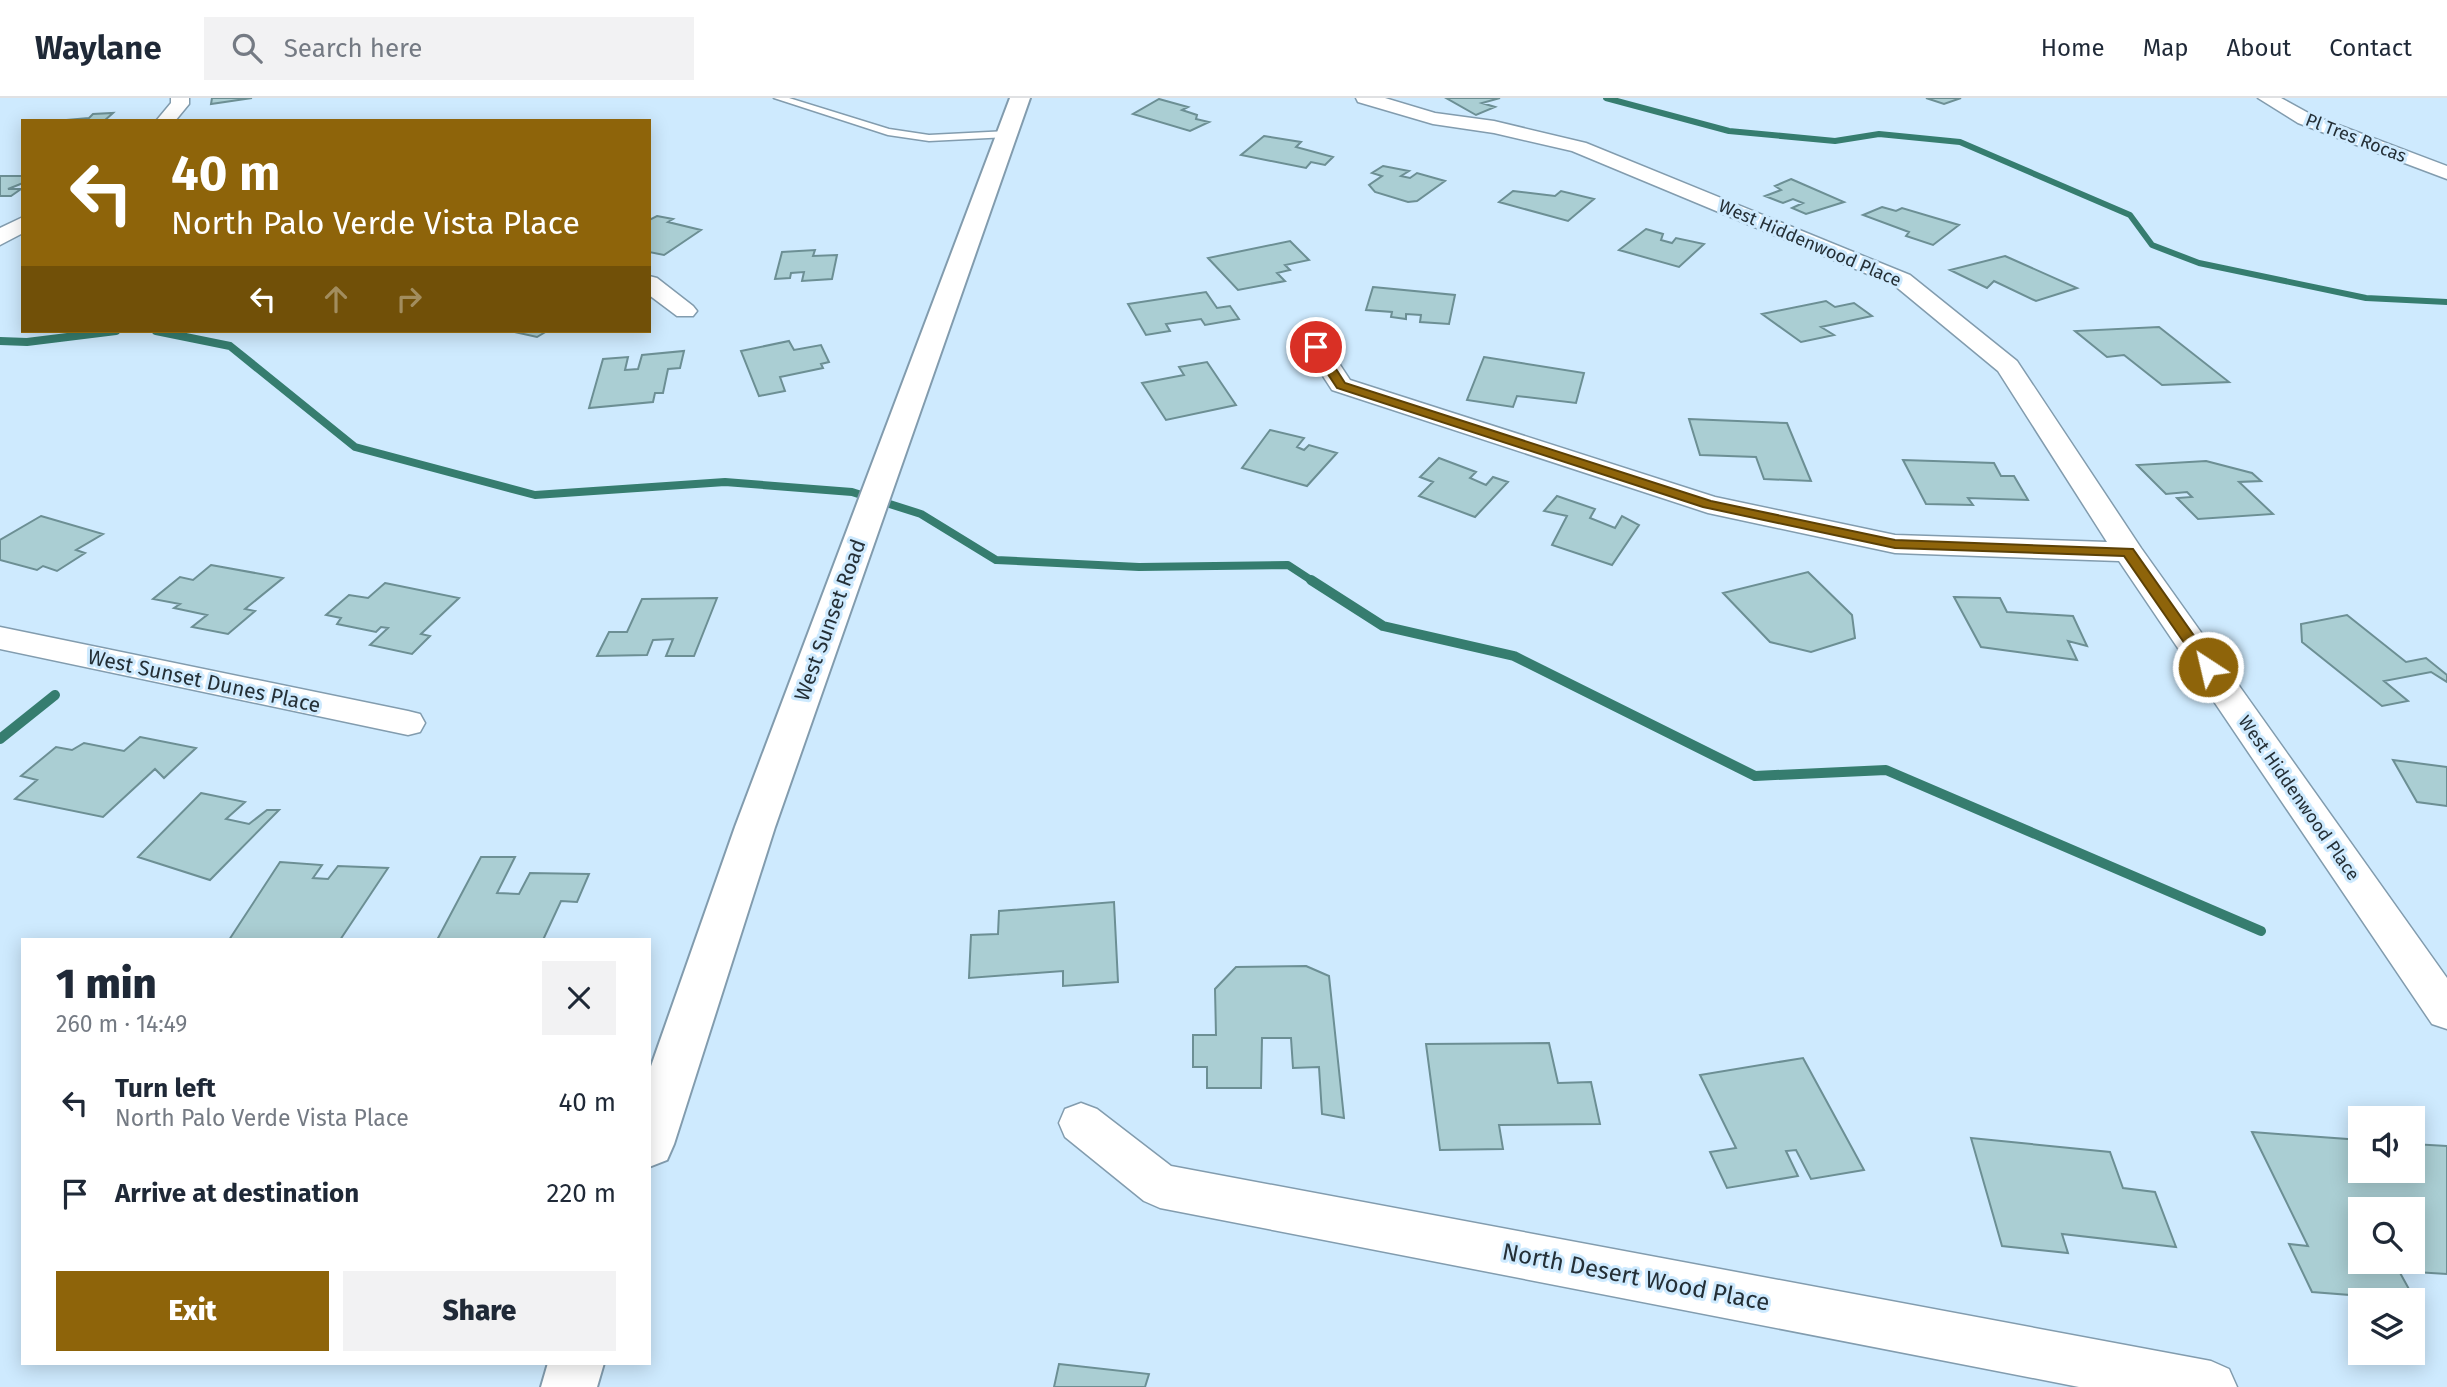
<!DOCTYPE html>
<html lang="en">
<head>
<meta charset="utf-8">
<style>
  :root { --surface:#fff; --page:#f2f2f3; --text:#1f2937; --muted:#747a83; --line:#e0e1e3; --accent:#8e640a }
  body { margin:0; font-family:"Fira Sans",sans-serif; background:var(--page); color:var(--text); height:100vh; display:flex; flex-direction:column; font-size:26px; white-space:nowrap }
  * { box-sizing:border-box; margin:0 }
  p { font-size:23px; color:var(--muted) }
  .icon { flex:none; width:38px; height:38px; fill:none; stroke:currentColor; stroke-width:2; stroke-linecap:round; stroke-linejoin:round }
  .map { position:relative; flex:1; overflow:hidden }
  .sheet { position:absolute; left:21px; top:840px; width:630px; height:427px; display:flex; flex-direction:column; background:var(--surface); border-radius:0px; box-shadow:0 4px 18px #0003 }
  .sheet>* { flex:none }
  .guide { position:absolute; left:21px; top:21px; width:630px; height:214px; border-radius:0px; box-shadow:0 4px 18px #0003; background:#8e640a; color:#fff; overflow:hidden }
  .tools { position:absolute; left:2348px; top:1008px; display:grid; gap:14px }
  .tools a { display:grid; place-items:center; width:77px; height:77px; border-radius:0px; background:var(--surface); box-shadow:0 4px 18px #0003; font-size:35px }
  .pin { position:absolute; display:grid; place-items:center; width:60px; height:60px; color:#fff; margin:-30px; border:4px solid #fff; border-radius:50%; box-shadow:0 2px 7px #0007 }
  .me { position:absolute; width:77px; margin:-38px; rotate:325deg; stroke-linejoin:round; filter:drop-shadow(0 0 5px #0008) }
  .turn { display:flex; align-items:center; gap:24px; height:147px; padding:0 35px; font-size:32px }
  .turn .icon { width:91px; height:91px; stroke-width:2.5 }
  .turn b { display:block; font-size:49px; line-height:60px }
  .lanes { display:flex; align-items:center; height:66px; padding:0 35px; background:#0003; justify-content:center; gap:35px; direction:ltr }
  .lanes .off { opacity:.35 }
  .round { display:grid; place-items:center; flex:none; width:74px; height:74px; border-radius:0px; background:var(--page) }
  .overview { display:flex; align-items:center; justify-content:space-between; height:119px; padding:0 35px }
  h1 { font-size:42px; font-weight:800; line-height:52px }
  .button { display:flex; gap:14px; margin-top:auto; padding:14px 35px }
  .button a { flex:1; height:80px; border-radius:0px; background:var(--accent); color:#fff; font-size:28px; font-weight:800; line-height:80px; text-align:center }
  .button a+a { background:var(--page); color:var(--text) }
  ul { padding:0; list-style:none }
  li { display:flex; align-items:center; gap:21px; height:91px; padding:0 35px }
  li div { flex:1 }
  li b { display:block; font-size:26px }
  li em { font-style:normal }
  header { display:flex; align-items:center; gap:42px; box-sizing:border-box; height:98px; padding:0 35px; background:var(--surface); border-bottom:2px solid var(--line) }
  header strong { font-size:33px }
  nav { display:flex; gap:38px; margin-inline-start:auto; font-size:24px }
  .search { width:490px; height:63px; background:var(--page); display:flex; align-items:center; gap:18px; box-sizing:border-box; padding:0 24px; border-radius:0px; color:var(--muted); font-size:26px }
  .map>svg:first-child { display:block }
</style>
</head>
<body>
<header>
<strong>Waylane</strong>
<div class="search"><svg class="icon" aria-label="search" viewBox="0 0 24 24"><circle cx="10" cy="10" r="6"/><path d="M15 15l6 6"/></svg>Search here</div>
<nav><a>Home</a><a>Map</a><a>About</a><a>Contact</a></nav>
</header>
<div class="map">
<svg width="2447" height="1289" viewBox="0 0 2447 1289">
  <rect width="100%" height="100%" fill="#ceeafe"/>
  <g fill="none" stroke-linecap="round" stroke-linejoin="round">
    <path stroke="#367d6f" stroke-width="6" d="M1606 0 1729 33 1835 43 1879 36 1960 44 2130 117 2152 147 2199 165 2366 200 2447 204"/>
    <path stroke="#367d6f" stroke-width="8" d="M156 233 230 248 355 349 535 397 725 384 852 394 921 416 996 462 1139 469 1288 467 1314 484
      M0 243 27 244 116 233"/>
    <path stroke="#367d6f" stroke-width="10" d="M1311 482 1383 528 1514 558 1755 678 1886 672 2261 833
      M0 641 55 597"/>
  </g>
  <path fill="#aaced3" stroke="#6c8f94" stroke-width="2" fill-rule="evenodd" d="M212 0H252L211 6Z
    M1446 0H1500L1482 5 1495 9 1476 17Z
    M1926 0H1961L1944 6Z
    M1159 1 1188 9 1182 12 1197 17 1196 21 1209 24 1190 33 1133 16Z
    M113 15 104 23H55L89 20 93 16Z
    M1264 38 1301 44 1296 49 1333 59 1325 67 1311 64 1306 70 1241 57Z
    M1383 68 1409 73 1401 78 1410 80 1417 75 1445 83 1417 103 1408 104 1375 94 1369 87 1382 78 1372 75Z
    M0 78H23V85L8 91H21L11 98H0Z
    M1791 81 1844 104 1806 116 1792 110 1803 105 1793 101 1783 105 1765 98 1781 92 1775 88Z
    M1513 93 1555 98 1561 93 1594 101 1568 123 1499 104Z
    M1882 109 1896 113 1902 110 1959 127 1933 147 1906 138 1909 134 1863 117Z
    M657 118 673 121 668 124 701 132 664 157 649 154V122Z
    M1646 131 1663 136 1661 142 1672 145 1676 140 1704 146 1679 169 1619 152Z
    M1290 143 1309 162 1285 167 1290 172 1277 175 1285 183 1238 192 1208 160Z
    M815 152 813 158 837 157 832 181 802 183 804 174 791 175 790 180 775 181 782 154Z
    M2005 158 2077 190 2036 203 1994 183 1987 190 1950 172Z
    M1373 189 1455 197 1449 226 1420 224 1421 217 1406 216V221L1391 219 1392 214 1366 212Z
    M1206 194 1217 210 1230 208 1239 221 1205 227 1201 221 1166 226 1170 233 1146 237 1128 206Z
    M1826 203 1835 209 1854 205 1872 218 1821 229 1834 237 1801 244 1762 216Z
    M2159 229 2229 284 2162 287 2124 257 2107 259 2075 233Z
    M510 233H547L537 239Z
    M789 243 794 252 821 247 829 264 821 266 823 270 780 279 785 293 759 298 741 253Z
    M684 253 680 270 668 271 663 295H655L653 304 589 310 603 261 628 259 625 272 638 271 642 257Z
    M1484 259 1584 275 1576 305 1517 298 1513 309 1467 302Z
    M1207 264 1236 307 1166 322 1142 285 1184 277 1179 269Z
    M1689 321 1787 325 1811 383 1764 381 1756 359 1700 357Z
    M1270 332 1304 340 1297 349 1304 352 1309 347 1337 355 1307 388 1242 370Z
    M1439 360 1476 374 1470 380 1486 387 1493 379 1508 384 1475 419 1419 398 1433 384 1420 379Z
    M1903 362 1994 365 2001 378H2014L2028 402 1968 400 1973 407 1926 406Z
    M2206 363 2252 375 2261 383 2239 384 2273 416 2198 421 2177 400 2192 399 2187 394 2166 396 2137 367Z
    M1557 398 1595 411 1590 420 1615 430 1622 418 1639 427 1612 467 1552 447 1567 418 1544 413Z
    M41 418 103 436 76 452 85 455 57 473 43 468 37 472 0 462V442Z
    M211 467 283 480 245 511 255 513 228 536 192 529 207 517 174 510 180 506 153 501 180 479 193 482Z
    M1808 474 1852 517 1855 540 1811 554 1770 544 1723 495Z
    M385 485 459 500 421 536 430 538 412 556 370 547 388 530 381 529 376 534 337 526 341 520 326 517 349 497 368 500Z
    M1954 499 2000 500 2007 514 2073 518 2087 548 2068 543 2077 562 1981 549Z
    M717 500 694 558H666L673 541 653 542 647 557 597 558 609 534H627L642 501Z
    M2347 517 2406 564 2426 560 2447 577V584L2431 574 2384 583 2408 603 2382 608 2302 544 2301 526Z
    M140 639 196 650 164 680 155 671 103 719 15 701 37 682 21 678 56 649 72 652 84 645 124 653Z
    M2393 662 2447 669V708L2417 704Z
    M201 695 245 704 226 721 249 726 267 712H279L210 782 138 759Z
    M481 759H515L497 795 519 796 530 775 589 776 577 804 561 803 543 842H437Z
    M280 764 322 767 313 780 328 781 338 768 388 770 340 842H229Z
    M1114 804 1118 884 1063 888V873L969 880 971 837 998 836 999 813Z
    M1306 868 1329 878 1344 1020 1322 1016 1319 969 1293 970 1291 940H1262L1261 990H1207V969H1193V937H1216L1215 891 1236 869Z
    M1549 945 1558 985 1591 984 1600 1026 1499 1027 1503 1051 1440 1052 1426 946Z
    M1803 960 1864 1072 1811 1081 1796 1052 1786 1053 1798 1078 1727 1090 1710 1054 1736 1050 1700 977Z
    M2252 1034 2361 1042V1073H2413V1046L2447 1048V1176L2399 1173 2415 1202 2312 1194 2289 1146 2308 1148ZM2361 1111H2413V1164H2361Z
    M1971 1040 2110 1054 2123 1090 2155 1094 2176 1149 2062 1136 2068 1155 2002 1148Z
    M1059 1266 1149 1276 1145 1289H1054Z"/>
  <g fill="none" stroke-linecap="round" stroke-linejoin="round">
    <g stroke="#829cae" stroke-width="3">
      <path id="service" d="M774 0H789L889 31 929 37 1008 33 1013 36 1008 39 929 43 888 37Z"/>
    </g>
    <g stroke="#829cae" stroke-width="3">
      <path id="minor" d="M171 0H189V6L175 23H156L171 5Z
        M1356 0H1385L1435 15 1494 23 1586 45 1910 177 2017 263 2141 450 2447 880V931L2432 926 2119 463 1895 455 1708 415 1332 292 1304 249 1307 244H1325L1350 282 1715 399 1895 437 2107 444 1998 273 1894 187 1572 53 1494 35 1433 26 1358 4Z
        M2258 0H2281L2312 17 2447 68V81L2298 25Z
        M23 119V135L0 147V130Z
        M649 178 657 180 693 208 697 213 693 218H677L649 197Z
        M0 529 408 613 420 616 425 625 420 634 408 637 0 551Z
        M1081 1005 1097 1011 1171 1068 2211 1263 2229 1271 2237 1289H2079L1160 1110 1144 1103 1065 1039 1059 1025 1065 1011Z"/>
    </g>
    <g stroke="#829cae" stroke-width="4">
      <path id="tertiary" d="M1010 0H1030L775 729 674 1046 667 1062 649 1069V974L735 729Z
        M548 1265H604L597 1289H541Z"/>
    </g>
    <use href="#service" fill="#fff" fill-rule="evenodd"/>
    <use href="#minor" fill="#fff" fill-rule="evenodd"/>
    <use href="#tertiary" fill="#fff" fill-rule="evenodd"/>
  </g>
  <path fill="#8e640a" stroke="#5c4106" stroke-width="2" d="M1316 245 1320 246 1345 285 1711 403 1895 442 2133 451 2216 569 2208 574 2203 572 2124 458 1895 450 1703 409 1337 290 1310 249Z"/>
  <g text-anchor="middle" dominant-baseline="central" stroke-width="6" stroke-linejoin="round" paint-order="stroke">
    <g font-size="18" fill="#242f36" stroke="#ceeafe">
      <text transform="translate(2356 40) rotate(21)">Pl Tres Rocas</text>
      <text transform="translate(1810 145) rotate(23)">West Hiddenwood Place</text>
      <text transform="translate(2299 700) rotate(55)">West Hiddenwood Place</text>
    </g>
    <g font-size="21" fill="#242f36" stroke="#ceeafe">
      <text transform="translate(830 522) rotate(-70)">West Sunset Road</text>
      <text transform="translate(204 583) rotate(12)">West Sunset Dunes Place</text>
    </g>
    <g font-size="24" fill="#242f36" stroke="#ceeafe">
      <text transform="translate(1636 1179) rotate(11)">North Desert Wood Place</text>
    </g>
  </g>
</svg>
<div class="tools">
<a><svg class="icon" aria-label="sound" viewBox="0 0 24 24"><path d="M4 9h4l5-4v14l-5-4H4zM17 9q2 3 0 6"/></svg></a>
<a><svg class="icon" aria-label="search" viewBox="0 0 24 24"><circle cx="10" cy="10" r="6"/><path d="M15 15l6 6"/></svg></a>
<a><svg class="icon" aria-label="layers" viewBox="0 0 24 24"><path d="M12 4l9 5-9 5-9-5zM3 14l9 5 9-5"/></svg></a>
</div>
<div class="pin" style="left:1316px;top:249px;background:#d93025"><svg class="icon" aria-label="arrive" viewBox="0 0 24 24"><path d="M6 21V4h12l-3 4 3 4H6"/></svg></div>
<svg class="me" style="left:2208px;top:569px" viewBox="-20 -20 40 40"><circle r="17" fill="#8e640a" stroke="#fff" stroke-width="3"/><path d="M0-11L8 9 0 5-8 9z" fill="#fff"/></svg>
<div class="guide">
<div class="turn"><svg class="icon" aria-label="left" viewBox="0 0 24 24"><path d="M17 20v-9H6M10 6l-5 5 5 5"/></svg><div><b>40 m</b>North Palo Verde Vista Place</div></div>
<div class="lanes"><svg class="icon" aria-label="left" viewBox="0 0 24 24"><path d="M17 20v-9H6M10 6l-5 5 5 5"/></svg><svg class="icon off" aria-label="ahead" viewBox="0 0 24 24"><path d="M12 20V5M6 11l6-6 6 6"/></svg><svg class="icon off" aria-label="right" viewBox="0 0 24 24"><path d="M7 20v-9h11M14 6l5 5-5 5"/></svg></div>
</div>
<section class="sheet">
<div class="overview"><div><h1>1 min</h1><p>260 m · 14:49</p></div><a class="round"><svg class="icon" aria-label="close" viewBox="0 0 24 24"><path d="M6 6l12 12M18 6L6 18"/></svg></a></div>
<ul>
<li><svg class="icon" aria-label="left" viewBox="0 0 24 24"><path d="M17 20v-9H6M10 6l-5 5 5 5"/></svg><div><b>Turn left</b><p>North Palo Verde Vista Place</p></div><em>40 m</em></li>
<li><svg class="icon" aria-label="arrive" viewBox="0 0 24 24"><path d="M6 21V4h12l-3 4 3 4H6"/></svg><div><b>Arrive at destination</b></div><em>220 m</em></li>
</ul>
<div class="button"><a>Exit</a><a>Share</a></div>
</section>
</div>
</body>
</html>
